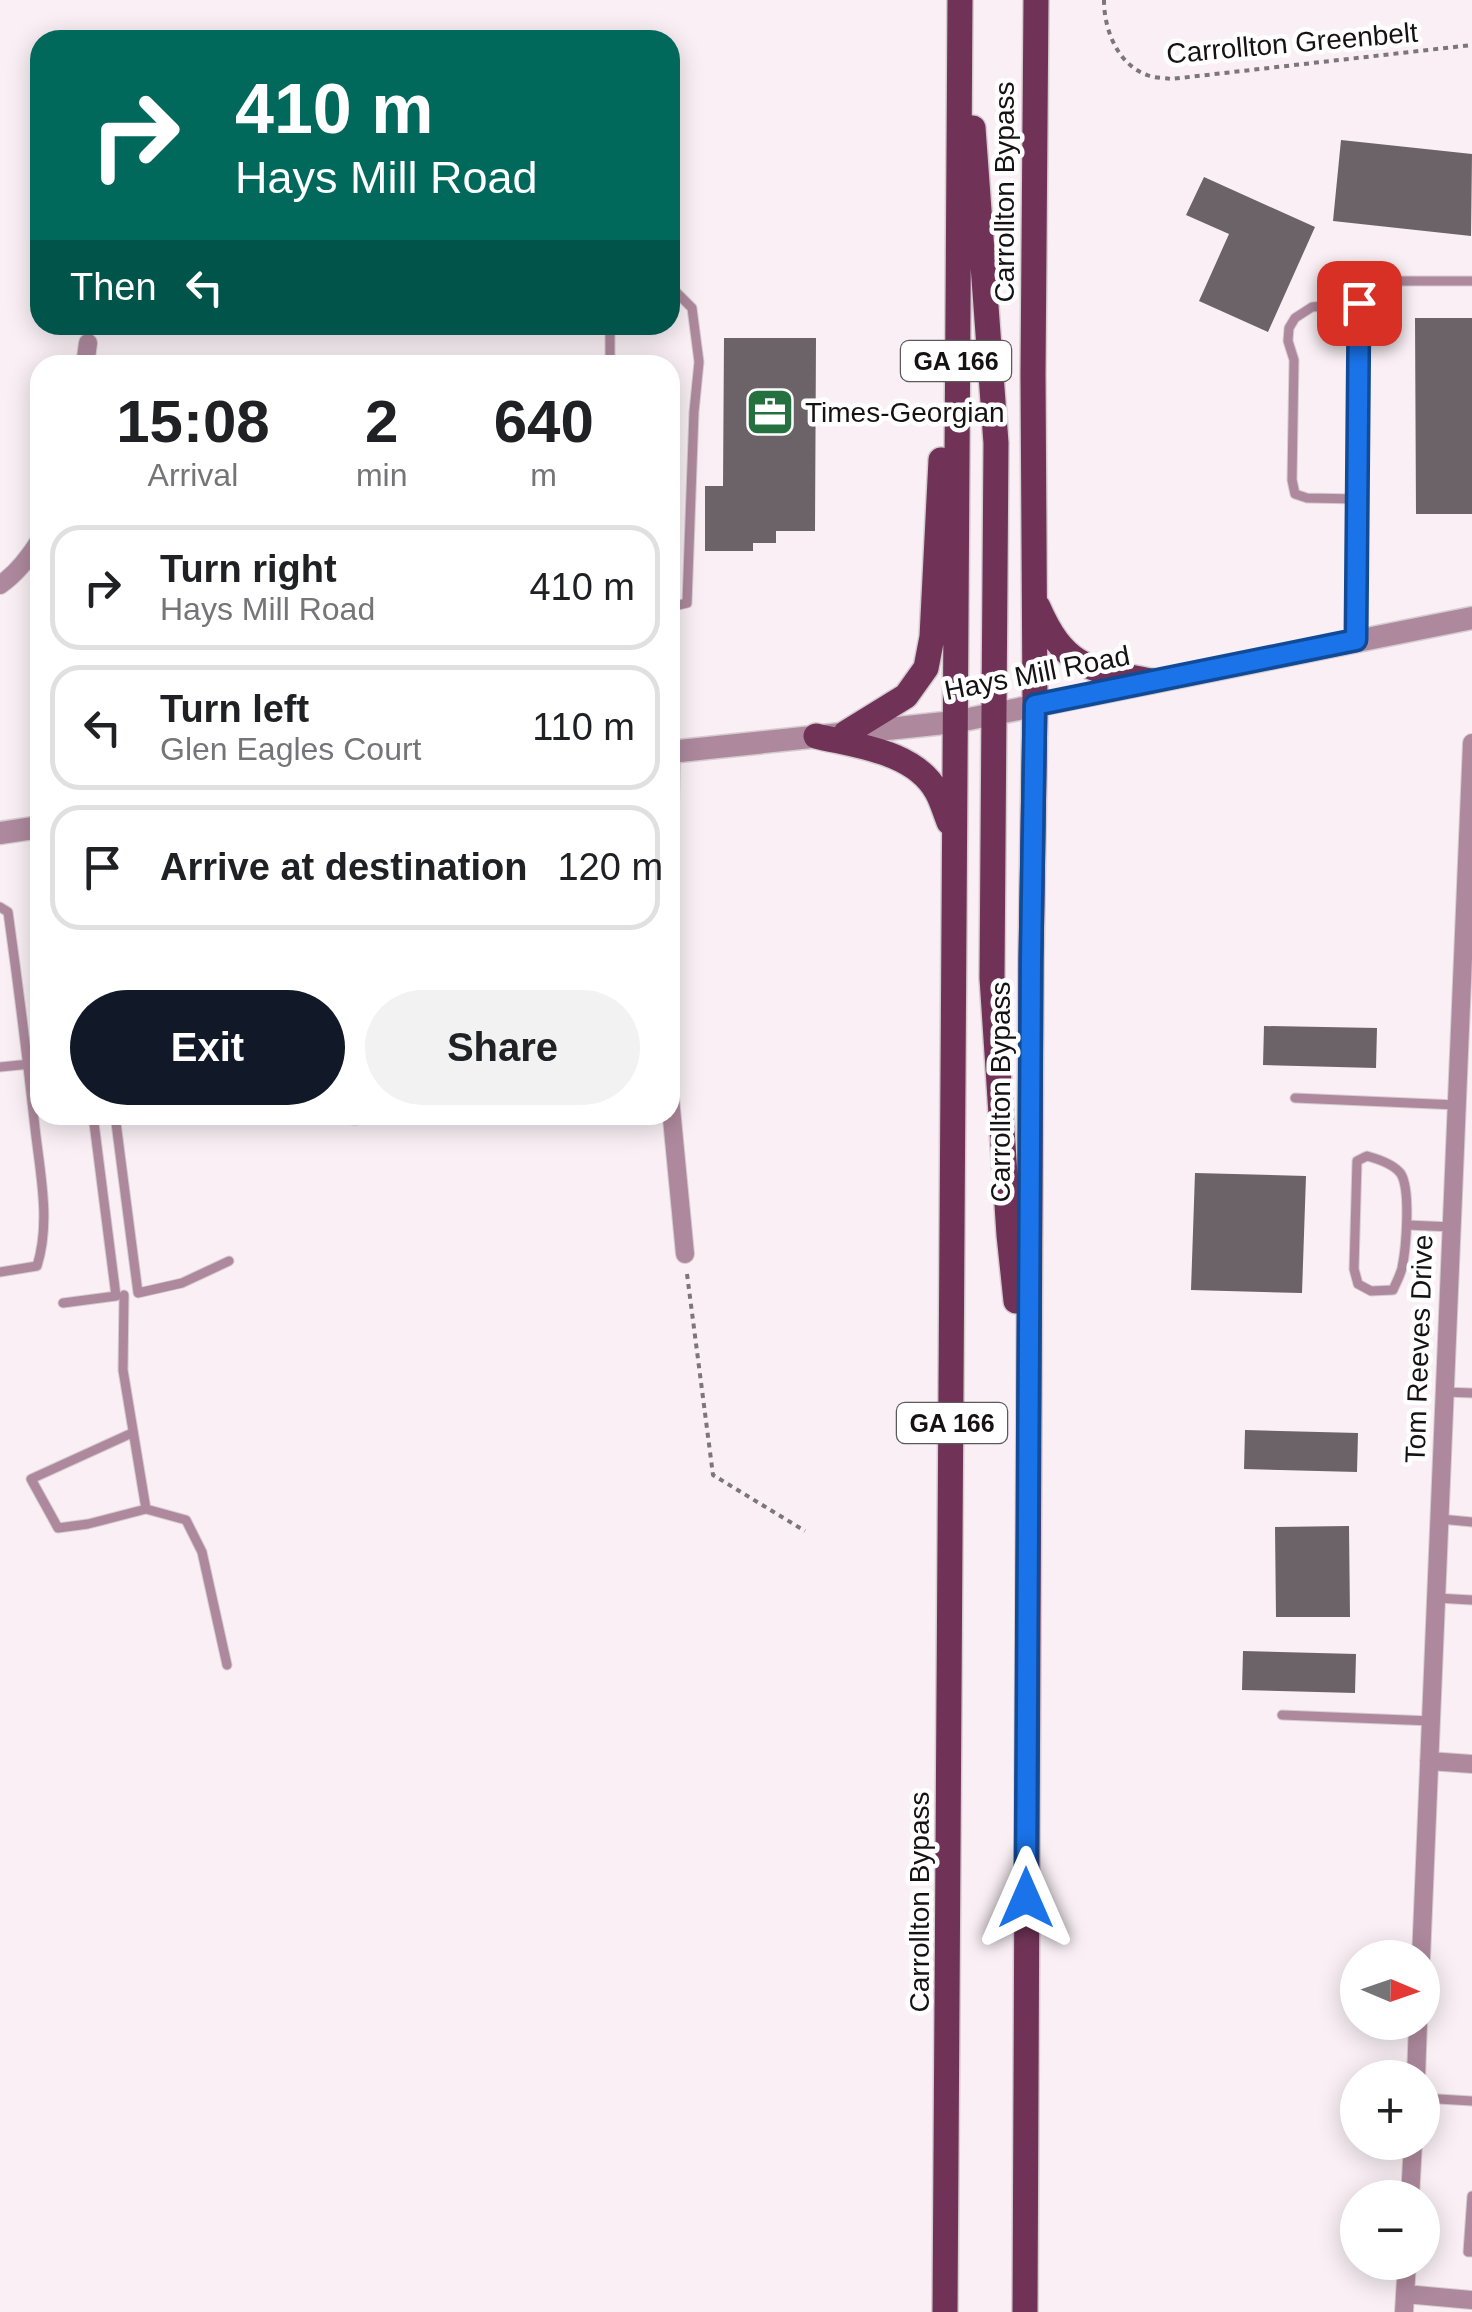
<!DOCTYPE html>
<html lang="en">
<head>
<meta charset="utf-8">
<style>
  :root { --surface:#fff; --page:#f2f2f2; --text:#202124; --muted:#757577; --line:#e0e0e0; --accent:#111827 }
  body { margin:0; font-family:Helvetica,sans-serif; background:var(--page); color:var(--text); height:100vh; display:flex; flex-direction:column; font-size:38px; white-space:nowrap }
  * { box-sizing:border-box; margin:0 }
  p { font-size:32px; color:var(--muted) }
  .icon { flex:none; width:55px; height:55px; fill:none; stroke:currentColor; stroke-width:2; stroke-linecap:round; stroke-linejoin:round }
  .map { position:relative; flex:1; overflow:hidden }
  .sheet { position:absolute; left:30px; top:355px; width:650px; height:770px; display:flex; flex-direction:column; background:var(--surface); border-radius:30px; box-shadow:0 5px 25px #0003 }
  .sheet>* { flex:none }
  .guide { position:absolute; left:30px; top:30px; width:650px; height:305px; border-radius:30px; box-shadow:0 5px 25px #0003; background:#00695c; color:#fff; overflow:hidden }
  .needle { width:65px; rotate:92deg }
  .controls { position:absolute; left:1340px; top:1940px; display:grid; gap:20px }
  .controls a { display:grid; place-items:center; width:100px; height:100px; border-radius:50%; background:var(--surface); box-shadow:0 5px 25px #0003; font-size:50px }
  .pin { position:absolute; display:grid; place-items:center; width:85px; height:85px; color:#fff; margin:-42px; border-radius:20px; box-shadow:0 5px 15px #0006 }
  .me { position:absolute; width:110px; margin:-55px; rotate:0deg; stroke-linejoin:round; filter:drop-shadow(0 0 8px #0008) }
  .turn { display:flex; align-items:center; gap:35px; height:210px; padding:0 40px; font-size:45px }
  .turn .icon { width:130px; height:130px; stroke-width:2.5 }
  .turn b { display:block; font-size:70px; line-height:85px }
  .then { display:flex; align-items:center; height:95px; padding:0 40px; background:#0003; gap:20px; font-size:38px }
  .eta { display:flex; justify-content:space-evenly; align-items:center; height:170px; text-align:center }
  .eta b { font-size:60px; font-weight:600; line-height:70px }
  .cta { display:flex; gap:20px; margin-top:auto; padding:20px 40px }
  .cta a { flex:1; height:115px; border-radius:60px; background:var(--accent); color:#fff; font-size:40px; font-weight:600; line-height:115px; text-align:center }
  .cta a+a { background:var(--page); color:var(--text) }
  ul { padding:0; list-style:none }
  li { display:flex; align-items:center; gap:30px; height:125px; margin:0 20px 15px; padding:0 20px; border:5px solid var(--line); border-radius:30px }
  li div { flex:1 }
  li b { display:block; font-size:38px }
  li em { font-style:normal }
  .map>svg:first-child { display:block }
</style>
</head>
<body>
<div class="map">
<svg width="1472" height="2312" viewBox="0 0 1472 2312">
  <rect width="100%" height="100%" fill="#f9eff4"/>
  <path fill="#6b6367" d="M1341 140 1472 154 1471 236 1333 221Z
    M1204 177 1315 227 1268 332 1199 301 1229 234 1186 215Z
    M1415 318H1472V514H1416Z
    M724 338H816L815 531H776V543H753V551H705V486H723Z
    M1264 1026 1377 1028 1376 1068 1263 1065Z
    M1195 1173 1306 1176 1302 1293 1191 1290Z
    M1245 1430 1358 1433 1357 1472 1244 1469Z
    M1349 1526 1350 1617H1276L1275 1527Z
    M1243 1651 1356 1654 1355 1693 1242 1690Z"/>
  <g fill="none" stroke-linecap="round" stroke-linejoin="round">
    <g stroke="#d5ccd0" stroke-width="11">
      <path id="service" d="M670 286 692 308 699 362 694 412 687 603 670 607
        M610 365V325
        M1357 499 1307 498 1295 494 1292 480 1294 360 1288 341 1289 328 1295 318 1312 307 1359 303 1388 281H1472
        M0 907 8 912C18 984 27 1056 35 1128 40 1173 51 1222 37 1266L0 1272
        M0 1067 40 1063
        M1295 1098 1457 1105
        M115 1115 138 1293 182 1283 229 1261
        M289 1115 356 1120
        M1367 1156C1378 1159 1394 1164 1401 1174 1411 1191 1406 1249 1402 1268 1400 1276 1396 1283 1393 1290L1371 1291 1358 1284 1354 1269 1357 1161Z
        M1407 1225 1452 1227
        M124 1295 123 1370 146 1509
        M63 1303 116 1296 93 1115
        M1445 1392 1472 1393
        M132 1433 31 1479 58 1528 88 1524 146 1509 186 1520 202 1552 227 1665
        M1440 1519 1472 1522
        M1436 1598 1472 1600
        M1282 1715 1431 1721
        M1422 2098 1472 2101
        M1472 2196 1468 2252H1472"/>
    </g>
    <g stroke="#d5ccd0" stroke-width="20">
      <path id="minor" d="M85 365 88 343
        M0 585C16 574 30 556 40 540
        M1356 640 1359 303
        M670 807 671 752
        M670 1098 685 1254
        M1429 1761 1472 1764
        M1421 1958 1472 743
        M1416 2078 1418 2022
        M1410 2198 1413 2142
        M1405 2294 1472 2300
        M1404 2312 1407 2262"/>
    </g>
    <g stroke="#d5ccd0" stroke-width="25">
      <path id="tertiary" d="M670 752 954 722 1472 618
        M0 833 40 827"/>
    </g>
    <g stroke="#d5ccd0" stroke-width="28">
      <path id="primary" d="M973 128 996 443 992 978 1009 1235 1016 1301
        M1038 607C1065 669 1089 669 1151 681
        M846 733 906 696 926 668 932 637 941 460
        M816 736C856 746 915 751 937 792 942 801 945 812 949 822
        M945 2312 960 0
        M1025 2312 1031 960 1035 705 1033 374 1036 0"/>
    </g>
    <path stroke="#7c767a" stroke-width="4" stroke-dasharray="5 5" stroke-linecap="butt" d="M1104 0C1104 29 1117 64 1147 75 1154 78 1164 78 1171 79L1472 45
      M687 1274 713 1475 805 1531"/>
    <use href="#service" stroke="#ae899d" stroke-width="9"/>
    <use href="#minor" stroke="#ae899d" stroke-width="18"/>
    <use href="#tertiary" stroke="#ae899d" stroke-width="22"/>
    <use href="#primary" stroke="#703357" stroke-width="25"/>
  </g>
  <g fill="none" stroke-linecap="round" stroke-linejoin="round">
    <g stroke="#114b97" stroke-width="25">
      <path id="route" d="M1026 1898 1031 960 1035 705 1356 640 1359 303"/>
    </g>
    <use href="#route" stroke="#1a73e8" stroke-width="18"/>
  </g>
  <defs>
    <g id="office-square" transform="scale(2.5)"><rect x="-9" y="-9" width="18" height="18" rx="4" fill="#25703f" stroke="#fff"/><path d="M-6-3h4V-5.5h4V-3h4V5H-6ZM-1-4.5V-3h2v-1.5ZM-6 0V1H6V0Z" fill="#fff"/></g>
  </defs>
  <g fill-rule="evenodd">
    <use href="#office-square" x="770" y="412"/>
  </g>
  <g text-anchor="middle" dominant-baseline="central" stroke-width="9" stroke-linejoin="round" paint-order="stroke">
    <g fill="#fff" stroke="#5b595a" stroke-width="2.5">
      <rect x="901" y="341" width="110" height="40" rx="8"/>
      <rect x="897" y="1403" width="110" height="40" rx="8"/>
    </g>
    <g font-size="25" font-weight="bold" fill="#151214">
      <text x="956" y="361">GA 166</text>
      <text x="952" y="1423">GA 166</text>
    </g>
    <g font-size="28" fill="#151214" stroke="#fff">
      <text transform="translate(1292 43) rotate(-5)">Carrollton Greenbelt</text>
      <text transform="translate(1004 192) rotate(-90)">Carrollton Bypass</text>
      <text transform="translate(1037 673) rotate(-11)">Hays Mill Road</text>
      <text transform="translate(1000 1092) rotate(-90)">Carrollton Bypass</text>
      <text transform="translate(1419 1349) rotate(-88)">Tom Reeves Drive</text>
      <text transform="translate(919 1902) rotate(-90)">Carrollton Bypass</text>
    </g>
    <g font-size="28" fill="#151214" stroke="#fff" text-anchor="start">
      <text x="805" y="412">Times-Georgian</text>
    </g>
  </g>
</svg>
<div class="controls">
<a><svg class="needle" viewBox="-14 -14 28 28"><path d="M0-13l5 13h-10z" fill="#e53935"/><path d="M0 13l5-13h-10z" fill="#757577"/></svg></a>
<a>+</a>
<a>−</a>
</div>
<div class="pin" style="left:1359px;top:303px;background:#d93025"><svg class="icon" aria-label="arrive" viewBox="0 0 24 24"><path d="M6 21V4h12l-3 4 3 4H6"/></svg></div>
<svg class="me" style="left:1026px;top:1898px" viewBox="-20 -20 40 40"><path d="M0-17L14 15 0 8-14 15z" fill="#1a73e8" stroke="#fff" stroke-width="4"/></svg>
<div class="guide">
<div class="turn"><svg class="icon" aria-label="right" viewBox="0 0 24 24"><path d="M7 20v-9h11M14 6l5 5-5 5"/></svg><div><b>410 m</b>Hays Mill Road</div></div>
<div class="then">Then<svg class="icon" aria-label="left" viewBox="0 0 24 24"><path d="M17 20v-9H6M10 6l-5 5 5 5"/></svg></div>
</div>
<section class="sheet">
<div class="eta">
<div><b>15:08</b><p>Arrival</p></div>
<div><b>2</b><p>min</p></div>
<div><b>640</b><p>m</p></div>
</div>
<ul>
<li><svg class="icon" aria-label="right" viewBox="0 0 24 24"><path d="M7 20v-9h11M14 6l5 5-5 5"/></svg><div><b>Turn right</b><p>Hays Mill Road</p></div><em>410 m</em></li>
<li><svg class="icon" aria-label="left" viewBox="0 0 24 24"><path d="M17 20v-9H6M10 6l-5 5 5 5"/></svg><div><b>Turn left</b><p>Glen Eagles Court</p></div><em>110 m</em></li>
<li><svg class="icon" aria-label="arrive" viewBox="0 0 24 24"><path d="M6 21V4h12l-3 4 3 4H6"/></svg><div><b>Arrive at destination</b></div><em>120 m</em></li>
</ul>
<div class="cta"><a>Exit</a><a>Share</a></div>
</section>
</div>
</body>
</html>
